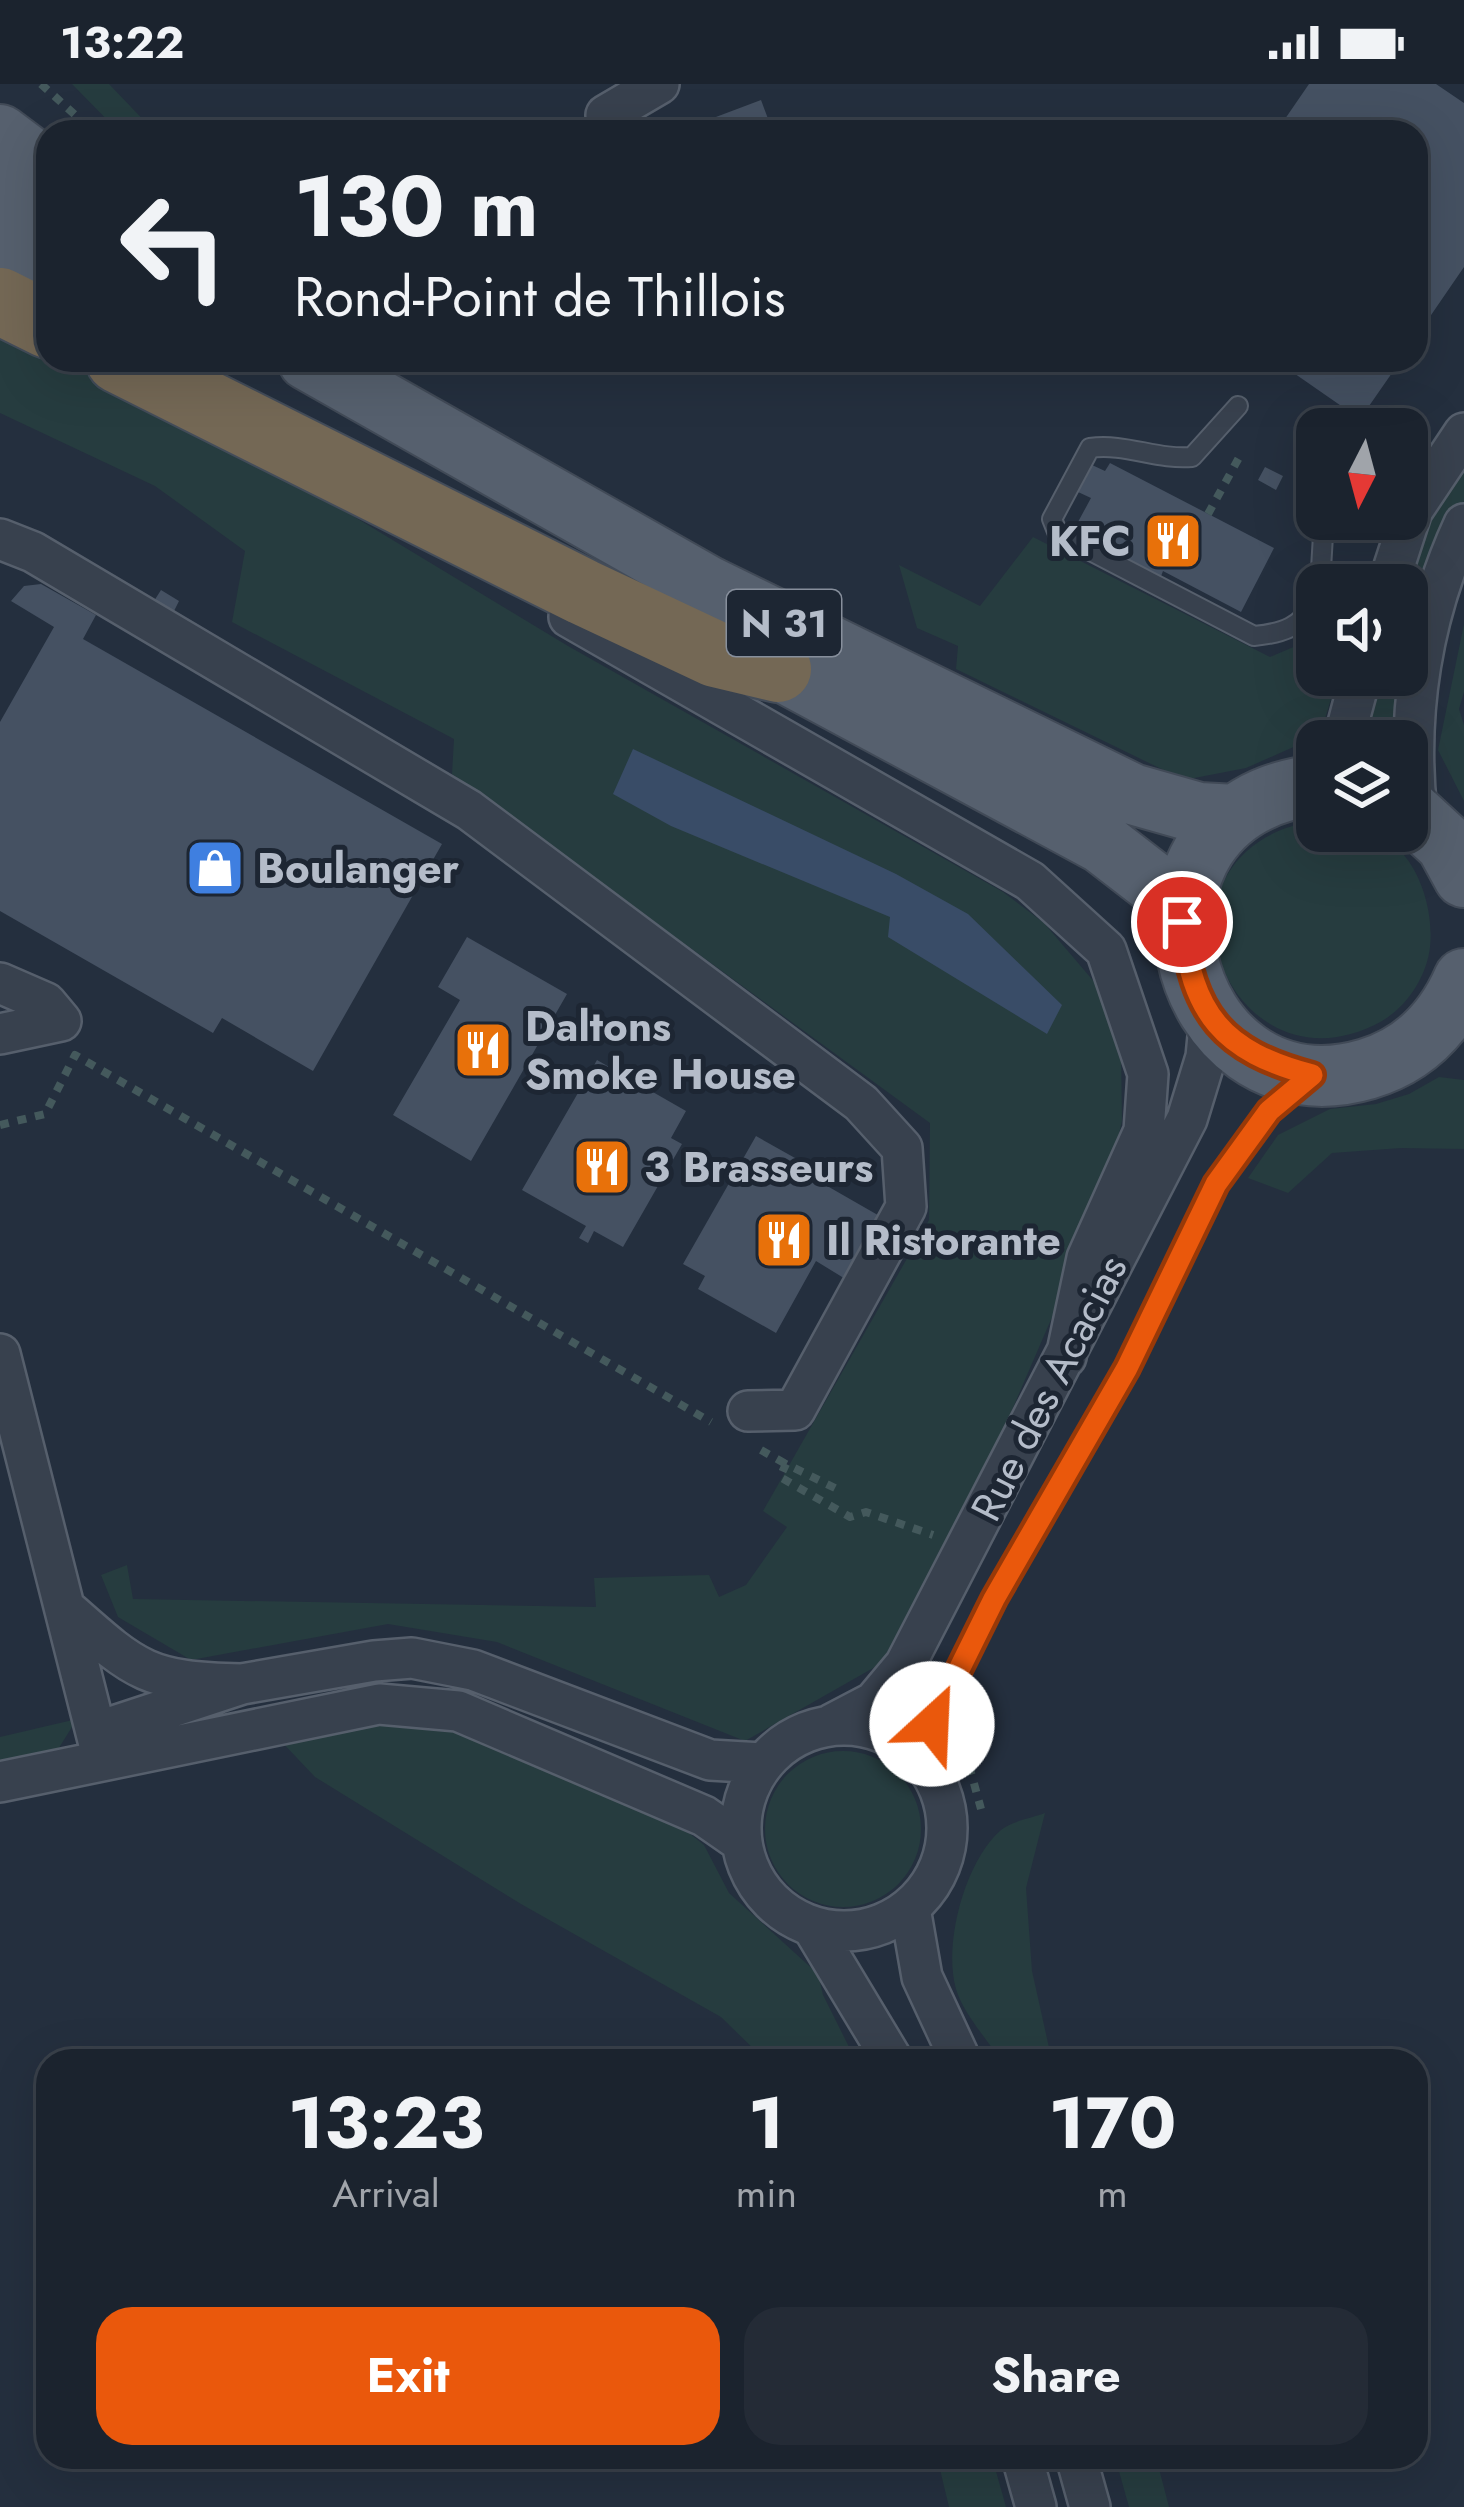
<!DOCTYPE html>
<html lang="en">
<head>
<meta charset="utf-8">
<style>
  :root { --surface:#1b232e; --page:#242b36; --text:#f1f3f6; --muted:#a0a4aa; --line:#39404a; --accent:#ea580c }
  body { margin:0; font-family:Jost,sans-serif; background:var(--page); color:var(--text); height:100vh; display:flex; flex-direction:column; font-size:45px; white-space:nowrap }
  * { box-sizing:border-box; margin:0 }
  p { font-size:39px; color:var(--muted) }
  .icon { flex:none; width:66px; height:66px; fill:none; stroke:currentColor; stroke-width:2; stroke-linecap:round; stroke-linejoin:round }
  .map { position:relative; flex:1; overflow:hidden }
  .panel { position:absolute; left:36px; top:1965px; width:1392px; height:420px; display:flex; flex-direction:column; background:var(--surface); border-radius:36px; box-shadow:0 12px 48px #0002,0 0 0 3px var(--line) }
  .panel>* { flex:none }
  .guide { position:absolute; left:36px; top:36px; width:1392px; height:252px; border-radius:36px; box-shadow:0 12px 48px #0002,0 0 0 3px var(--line); background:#1b232e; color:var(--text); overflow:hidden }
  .needle { width:78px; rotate:186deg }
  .fabs { position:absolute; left:1296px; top:324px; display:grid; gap:24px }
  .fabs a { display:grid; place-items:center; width:132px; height:132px; border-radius:24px; background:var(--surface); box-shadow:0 12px 48px #0002,0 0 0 3px var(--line); font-size:60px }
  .pin { position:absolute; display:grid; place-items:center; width:102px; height:102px; color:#fff; margin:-51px; border:6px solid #fff; border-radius:50%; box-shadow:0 3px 12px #0007 }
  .me { position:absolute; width:132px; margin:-66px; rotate:25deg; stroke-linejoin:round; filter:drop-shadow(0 0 9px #0008) }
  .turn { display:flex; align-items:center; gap:42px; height:252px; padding:0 60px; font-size:54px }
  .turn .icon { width:156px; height:156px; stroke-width:2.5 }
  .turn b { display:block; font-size:84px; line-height:102px }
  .eta { display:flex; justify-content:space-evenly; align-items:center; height:204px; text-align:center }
  .eta b { font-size:72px; font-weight:700; line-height:84px }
  .cta { display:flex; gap:24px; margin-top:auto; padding:24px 60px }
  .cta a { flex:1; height:138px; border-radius:36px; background:var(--accent); color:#fff; font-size:48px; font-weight:700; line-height:138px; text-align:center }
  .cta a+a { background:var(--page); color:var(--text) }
  .status { display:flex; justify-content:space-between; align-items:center; height:84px; padding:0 60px; background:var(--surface); direction:ltr }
  .status svg { height:33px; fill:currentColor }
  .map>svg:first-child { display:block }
</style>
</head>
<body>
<div class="status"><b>13:22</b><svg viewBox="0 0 49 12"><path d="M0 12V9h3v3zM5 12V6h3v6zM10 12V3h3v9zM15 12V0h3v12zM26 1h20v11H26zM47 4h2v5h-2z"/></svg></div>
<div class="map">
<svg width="1464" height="2423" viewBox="0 0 1464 2423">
  <rect width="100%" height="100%" fill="#242f3e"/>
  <path fill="#263c3f" d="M72 0H109L155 48H119Z
    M0 244 48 264V276H76L138 302 568 562 1003 808 1044 839 1096 900 1121 965 1122 1037 1104 1113 1008 1335 882 1579 745 1657 497 1558 388 1540 191 1576 118 1533 101 1491 127 1481 133 1515 596 1523 594 1494 709 1491 719 1513 746 1501 787 1443 763 1427 929 1136 930 1039 452 690 454 655 232 538 245 467 155 402 0 329Z
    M1464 376V417L1445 447 1407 584V503L1433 424Z
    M1033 453 1270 573 1317 553V591H1338L1325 635 1298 661 1246 684 1184 696 956 585 958 562 917 544 899 481 980 522Z
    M1464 540V608L1459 625 1464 641V717L1438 666Z
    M1381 591H1406L1395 657H1360Z
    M1311 737 1317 738V747C1332 747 1348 745 1363 747 1413 754 1435 820 1430 863 1427 891 1408 922 1382 937 1244 1014 1144 810 1276 748 1287 743 1300 740 1311 737Z
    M1439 993 1464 996V1065L1401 1064 1332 1069 1288 1109 1248 1094 1278 1051 1330 1025 1376 1020 1409 1010Z
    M77 1635 57 1667 0 1680V1653Z
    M388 1639 468 1644 670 1734 704 1761 729 1809 818 1890 823 1911 856 1977H766L721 1933 521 1820 315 1693 279 1655Z
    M765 1745a78 78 0 1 1 156 0a78 78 0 1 1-156 0Z
    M1045 1729 1026 1804 1032 1887 1052 1977H1001C987 1955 963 1929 956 1905 943 1860 965 1777 1001 1746 1012 1737 1032 1734 1045 1729Z
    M937 2373H992L1006 2423H949Z
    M1115 2373H1156L1169 2423H1129Z"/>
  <path fill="#394c67" d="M633 665 896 790 968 830 1062 921 1047 950 888 853 890 833 671 742 613 710Z"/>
  <path fill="#455162" d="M1309 0H1436L1464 19V183L1416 253V48H1276Z
    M761 16 773 48H694L692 42Z
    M1275 276H1401L1360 335Z
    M1110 379 1274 464 1241 528 1163 487 1160 495 1072 449 1091 414 1078 408 1092 381 1105 387Z
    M1265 383 1283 392 1276 406 1258 396Z
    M41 500 96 531 83 555 442 760 313 987 222 934 213 949 0 827V638L54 543 11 517 24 502Z
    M161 506 179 517 174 527 154 517Z
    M467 853 567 910 471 1077 393 1031 460 916 438 903Z
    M597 976 686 1027 671 1054 682 1060 623 1163 594 1147 588 1159 579 1154 586 1142 522 1106Z
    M756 1052 820 1088 815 1095 883 1134 847 1196 816 1177 776 1249 698 1205 705 1192 683 1180Z"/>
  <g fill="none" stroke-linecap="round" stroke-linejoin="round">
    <g stroke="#565f6c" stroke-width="22">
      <path id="service" d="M1238 322 1192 373C1157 376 1125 359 1090 364L1052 435 1058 450 1254 552C1285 549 1299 543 1317 518
        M1311 366 1317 390
        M1320 501 1324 435
        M926 1679 931 1640 946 1605C1003 1498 1067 1394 1125 1287 1179 1188 1211 1076 1299 1001"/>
    </g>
    <g stroke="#565f6c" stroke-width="44">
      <path id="minor" d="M606 31 659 0
        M0 455 33 468 469 726 861 1019 902 1064 906 1123 795 1326 748 1327
        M1388 501 1412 427 1464 349
        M569 533 1030 797 1106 866 1148 990 1144 1047 1087 1174 1066 1273
        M1335 657 1347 643 1361 591
        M1417 729C1406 630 1422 531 1464 440
        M0 899 46 919 61 937 0 950
        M0 1270 103 1676
        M66 1525C136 1587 146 1598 242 1600L96 1648
        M242 1600 374 1577 412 1574 473 1586 710 1676 762 1679
        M832 1640 874 1618 905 1581 1187 1035 1206 973 1210 932
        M741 1744a103 103 0 1 1 206 0a103 103 0 1 1-206 0Z
        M0 1698 379 1620 458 1627 704 1732 740 1757
        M910 1824 922 1893 961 1977
        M813 1844 893 1977
        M1022 2373 1036 2423
        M1076 2373 1090 2423"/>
    </g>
    <g stroke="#414a57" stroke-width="64">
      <path id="primary" d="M0 51 48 87
        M0 114 48 140
        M0 177 48 202
        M308 276 709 503 1132 710 1199 729 1236 731
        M734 561 1102 759 1168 810 1182 838
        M1317 701C1098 726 1174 1042 1367 985 1414 971 1445 939 1464 895
        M1407 724 1446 760 1464 793"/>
    </g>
    <g stroke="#434c59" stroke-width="70">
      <path id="motorway" d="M0 217 48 241
        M119 276 583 508 715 570 778 585"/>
    </g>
    <path stroke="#44595c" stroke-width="8" stroke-dasharray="9 9" stroke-linecap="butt" d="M41 0 94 48
      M1208 430 1241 370
      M0 1041 45 1030 75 971 711 1338
      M761 1366 786 1380
      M835 1404 786 1380 780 1393 850 1433 866 1428 933 1451
      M969 1629 964 1663 981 1725"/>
    <use href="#service" stroke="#38414e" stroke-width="18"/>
    <use href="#minor" stroke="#38414e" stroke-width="39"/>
    <use href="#primary" stroke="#56606e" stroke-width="60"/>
    <use href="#motorway" stroke="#746855" stroke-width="66"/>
  </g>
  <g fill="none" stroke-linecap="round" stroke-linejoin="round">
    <g stroke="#983908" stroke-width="30">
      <path id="route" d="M932 1640 994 1515 1127 1284 1216 1100 1269 1027 1312 991C1222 967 1192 930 1182 838"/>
    </g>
    <use href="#route" stroke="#ea580c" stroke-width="21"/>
  </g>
  <defs>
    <g id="restaurant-square" transform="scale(3)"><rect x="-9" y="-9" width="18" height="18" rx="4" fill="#e8710a" stroke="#1d2633"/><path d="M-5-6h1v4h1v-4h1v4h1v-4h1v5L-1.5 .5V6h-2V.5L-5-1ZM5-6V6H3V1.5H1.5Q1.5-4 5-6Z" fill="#fff"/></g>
    <g id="shop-square" transform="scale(3)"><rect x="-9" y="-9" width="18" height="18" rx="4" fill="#3f7fe0" stroke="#1d2633"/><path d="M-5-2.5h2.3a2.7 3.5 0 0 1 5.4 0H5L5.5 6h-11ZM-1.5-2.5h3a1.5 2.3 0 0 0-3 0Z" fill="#fff"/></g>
  </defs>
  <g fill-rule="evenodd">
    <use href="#restaurant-square" x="1173" y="457"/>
    <use href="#shop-square" x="215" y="784"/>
    <use href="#restaurant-square" x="483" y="966"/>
    <use href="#restaurant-square" x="602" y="1083"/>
    <use href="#restaurant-square" x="784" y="1156"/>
  </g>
  <g text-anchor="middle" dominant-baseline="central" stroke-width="10" stroke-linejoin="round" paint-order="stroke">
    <rect fill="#1d2633" stroke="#878f9c" stroke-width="3" x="727" y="506" width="114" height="66" rx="9"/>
    <g font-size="39" font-weight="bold" fill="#b4bcc9">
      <text x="784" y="539">N 31</text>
    </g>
    <g font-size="42" font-weight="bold" fill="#b4bcc9" stroke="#1d2633" text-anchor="start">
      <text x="1131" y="457" text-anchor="end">KFC</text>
      <text x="257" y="784">Boulanger</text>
      <text x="525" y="942">Daltons<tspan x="525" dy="48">Smoke House</tspan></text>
      <text x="644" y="1083">3 Brasseurs</text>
      <text x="826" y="1156">Il Ristorante</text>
    </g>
    <g font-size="42" fill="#b4bcc9" stroke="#1d2633">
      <text transform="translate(1049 1304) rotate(-63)">Rue des Acacias</text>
    </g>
  </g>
</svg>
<div class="fabs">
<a><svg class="needle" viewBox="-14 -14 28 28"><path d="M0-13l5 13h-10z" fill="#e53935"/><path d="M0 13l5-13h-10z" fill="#a0a4aa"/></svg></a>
<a><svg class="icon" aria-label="sound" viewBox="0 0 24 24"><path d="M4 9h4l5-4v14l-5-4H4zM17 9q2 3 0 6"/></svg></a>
<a><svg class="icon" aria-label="layers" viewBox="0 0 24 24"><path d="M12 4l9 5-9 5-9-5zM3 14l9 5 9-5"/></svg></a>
</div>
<div class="pin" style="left:1182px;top:838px;background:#d93025"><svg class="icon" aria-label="arrive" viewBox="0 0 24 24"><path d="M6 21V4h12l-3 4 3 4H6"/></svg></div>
<svg class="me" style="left:932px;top:1640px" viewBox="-20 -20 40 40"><circle r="19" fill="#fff"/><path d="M0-13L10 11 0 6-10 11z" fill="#ea580c"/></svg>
<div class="guide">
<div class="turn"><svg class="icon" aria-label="left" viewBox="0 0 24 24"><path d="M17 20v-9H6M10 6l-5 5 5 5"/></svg><div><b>130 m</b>Rond-Point de Thillois</div></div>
</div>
<section class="panel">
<div class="eta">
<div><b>13:23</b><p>Arrival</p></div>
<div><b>1</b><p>min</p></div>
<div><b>170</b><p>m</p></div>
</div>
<div class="cta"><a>Exit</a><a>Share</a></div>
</section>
</div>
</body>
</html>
